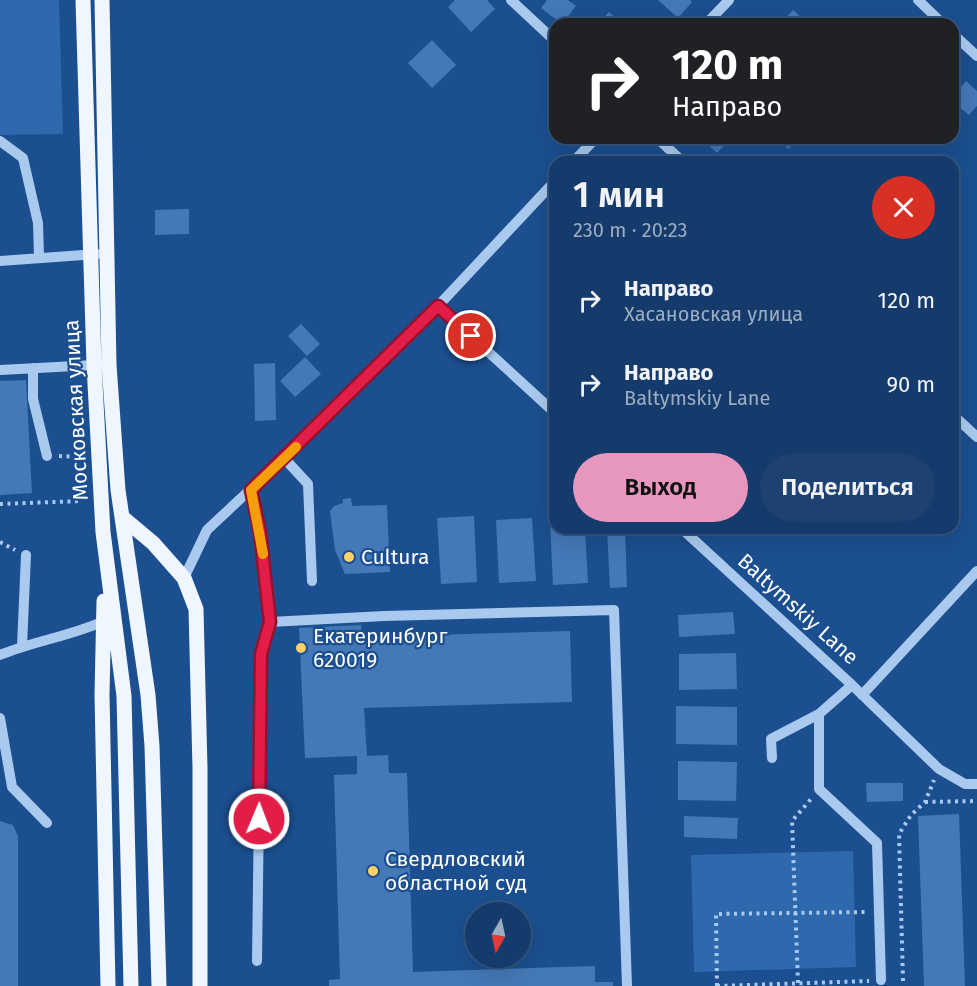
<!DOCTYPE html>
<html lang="ru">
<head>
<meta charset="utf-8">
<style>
  :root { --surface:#143b6b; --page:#1d4271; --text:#f1f3f6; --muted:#9dadc1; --line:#33557e; --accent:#e797bd }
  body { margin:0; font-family:"Fira Sans",sans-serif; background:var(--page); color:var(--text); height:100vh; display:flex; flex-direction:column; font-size:22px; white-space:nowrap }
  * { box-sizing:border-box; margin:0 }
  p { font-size:20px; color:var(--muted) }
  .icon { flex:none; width:33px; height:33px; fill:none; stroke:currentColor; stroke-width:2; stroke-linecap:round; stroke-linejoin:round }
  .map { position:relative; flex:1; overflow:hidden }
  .drawer { position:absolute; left:549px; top:156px; width:410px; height:378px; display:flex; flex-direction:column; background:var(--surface); border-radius:18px; box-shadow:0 6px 24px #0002,0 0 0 2px var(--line) }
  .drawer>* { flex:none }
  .guide { position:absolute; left:549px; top:18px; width:410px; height:126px; border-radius:18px; box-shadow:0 6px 24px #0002,0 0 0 2px var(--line); background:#202124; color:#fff; overflow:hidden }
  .needle { width:39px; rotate:189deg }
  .buttons { position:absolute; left:465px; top:902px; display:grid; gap:12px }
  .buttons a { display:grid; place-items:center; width:66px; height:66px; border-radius:50%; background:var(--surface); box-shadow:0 6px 24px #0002,0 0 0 2px var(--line); font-size:30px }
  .pin { position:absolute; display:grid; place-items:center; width:51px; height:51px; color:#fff; margin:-26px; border:3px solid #fff; border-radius:50%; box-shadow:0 2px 6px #0007 }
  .me { position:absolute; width:66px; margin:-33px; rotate:1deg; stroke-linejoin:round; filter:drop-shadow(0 0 4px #0008) }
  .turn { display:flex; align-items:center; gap:21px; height:126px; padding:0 24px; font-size:27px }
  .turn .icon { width:78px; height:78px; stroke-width:2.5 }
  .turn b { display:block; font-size:42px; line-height:51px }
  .round { display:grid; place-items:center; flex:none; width:63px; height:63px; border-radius:32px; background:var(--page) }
  .headline { display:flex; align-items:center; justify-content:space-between; height:102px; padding:0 24px }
  h1 { font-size:36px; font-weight:600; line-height:45px }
  .action { display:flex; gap:12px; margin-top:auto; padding:12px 24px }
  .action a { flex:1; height:69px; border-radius:36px; background:var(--accent); color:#111; font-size:24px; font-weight:600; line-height:69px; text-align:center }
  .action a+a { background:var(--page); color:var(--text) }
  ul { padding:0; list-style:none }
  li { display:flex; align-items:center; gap:18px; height:84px; padding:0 24px }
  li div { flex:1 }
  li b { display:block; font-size:22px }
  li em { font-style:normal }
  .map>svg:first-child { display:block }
</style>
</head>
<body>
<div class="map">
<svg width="977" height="986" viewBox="0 0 977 986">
  <rect width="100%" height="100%" fill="#1b4f8f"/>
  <path fill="#2e69ad" d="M0 0H59L63 134 0 135Z
    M853 851 856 967 694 972 691 855Z"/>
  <path fill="#4478b7" d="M455 0H487L495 9 471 32 448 7Z
    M547 0H568L576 6 562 24 541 8Z
    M658 0H690L692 2 678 18Z
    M793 10 809 24H780Z
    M609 12 623 24H598Z
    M432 40 456 65 432 88 408 63Z
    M966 81 977 91V106L969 115 952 101V97Z
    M701 138H731L717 153Z
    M779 138H801L788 149Z
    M189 209V234L155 235V210Z
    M301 324 320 344 307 356 288 336Z
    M305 357 321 374 295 397 280 381Z
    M275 363 276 420 255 421 254 364Z
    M26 380 32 493 0 495V381Z
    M351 498 352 506 387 505 390 572 345 574 335 550 330 511 334 506 343 503V499Z
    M474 516 477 582 441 584 437 518Z
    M532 518 536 581 499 583 496 520Z
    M550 520H555V528H585L588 583 553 585Z
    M607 528H625L627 587 610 588Z
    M733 612 735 634 679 637 678 615Z
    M361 625 362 637 570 631 572 702 364 708 367 756 388 755 389 773H407L413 972 595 966V982H613V986H329V980L340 979 334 775 357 774V756L305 758 299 628Z
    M736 653 737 689 679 690V654Z
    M676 706 737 707V745L676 744Z
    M678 761 737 762 736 801 678 800Z
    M866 783H903V801L867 802Z
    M959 814 965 986H924L918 816Z
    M684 816 738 818 737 839 684 837Z
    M0 821 13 825 18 836V986H0Z"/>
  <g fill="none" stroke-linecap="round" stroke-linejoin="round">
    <path stroke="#a9c9ee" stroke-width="4" stroke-dasharray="3 4.5" stroke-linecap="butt" d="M59 456 82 457
      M0 504 81 501
      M0 542 15 550
      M925 802 977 801
      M903 981 899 834 911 815 925 802 934 780
      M798 983 792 821 811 799
      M717 986 716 914 867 912
      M717 986 869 981"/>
    <path stroke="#a9c9ee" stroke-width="10" d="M511 0 555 41
      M918 0 943 24
      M706 24 729 0
      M952 33 977 56
      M657 138 683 162
      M0 141 23 158 38 223 39 256
      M573 162 596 138
      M0 261 97 254
      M438 306 555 413
      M33 368V399L47 456
      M0 370 94 365
      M952 414 977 437
      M284 458 308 484 312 581
      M251 490 260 532 270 622 261 654 257 961
      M681 528 852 685 939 769 965 784H977
      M184 578 207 530 284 458 438 306 555 181
      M270 622 384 616 614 610 627 986
      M22 646 26 555
      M0 655C34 641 71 636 104 621
      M852 685 819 714V789L877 843 881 980
      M862 695 977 571
      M0 718 12 787 47 823
      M772 758 771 739 819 714"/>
    <path stroke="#f0f6ff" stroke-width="15" d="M83 0 94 365 103 532 124 696 131 986
      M102 0 109 365 118 490 148 695 152 746 159 986
      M122 517 153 543 184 578 196 609 200 768V986
      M104 601 102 695 108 986"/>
  </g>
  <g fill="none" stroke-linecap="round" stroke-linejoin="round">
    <g stroke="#92132f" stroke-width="15">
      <path id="route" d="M259 819 261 654 270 622 260 532 251 490 438 306 471 336"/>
    </g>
    <use href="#route" stroke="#e11d48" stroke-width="10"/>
    <path stroke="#f59e0b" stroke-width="10" d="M263 554 251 490 296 447"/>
  </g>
  <g fill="#ffd166" stroke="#1b4f8f" stroke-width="2">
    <circle cx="349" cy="557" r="6"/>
    <circle cx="301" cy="648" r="6"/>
    <circle cx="373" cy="871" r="6"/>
  </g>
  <g text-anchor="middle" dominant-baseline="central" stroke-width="4.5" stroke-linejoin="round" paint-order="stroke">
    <g font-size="21" fill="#fff" stroke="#1b4f8f">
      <text transform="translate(76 410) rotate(-93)">Московская улица</text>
      <text transform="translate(798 609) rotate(42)">Baltymskiy Lane</text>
    </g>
    <g font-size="21" fill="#fff" stroke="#1b4f8f" text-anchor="start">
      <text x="361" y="557">Cultura</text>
      <text x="313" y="636">Екатеринбург<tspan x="313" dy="24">620019</tspan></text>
      <text x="385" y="859">Свердловский<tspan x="385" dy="24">областной суд</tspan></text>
    </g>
  </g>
</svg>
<div class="buttons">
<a><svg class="needle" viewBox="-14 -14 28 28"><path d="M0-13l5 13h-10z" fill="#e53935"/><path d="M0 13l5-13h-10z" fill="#9dadc1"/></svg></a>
</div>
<div class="pin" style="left:471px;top:336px;background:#d93025"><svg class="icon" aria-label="arrive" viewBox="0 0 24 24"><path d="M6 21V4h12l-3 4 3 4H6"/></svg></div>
<svg class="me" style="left:259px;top:819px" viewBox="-20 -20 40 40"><circle r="17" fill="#e11d48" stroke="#fff" stroke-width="3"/><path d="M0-11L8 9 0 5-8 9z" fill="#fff"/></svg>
<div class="guide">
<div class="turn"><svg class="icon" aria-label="right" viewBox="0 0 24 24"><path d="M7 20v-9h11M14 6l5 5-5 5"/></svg><div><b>120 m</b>Направо</div></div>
</div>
<section class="drawer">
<div class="headline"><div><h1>1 мин</h1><p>230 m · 20:23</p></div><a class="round" style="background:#d93025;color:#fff"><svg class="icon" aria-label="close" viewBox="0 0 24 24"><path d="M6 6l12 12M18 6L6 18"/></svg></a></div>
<ul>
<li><svg class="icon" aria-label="right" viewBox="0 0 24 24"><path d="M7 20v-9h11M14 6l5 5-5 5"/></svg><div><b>Направо</b><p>Хасановская улица</p></div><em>120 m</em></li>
<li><svg class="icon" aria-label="right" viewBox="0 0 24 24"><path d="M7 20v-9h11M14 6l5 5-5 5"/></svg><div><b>Направо</b><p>Baltymskiy Lane</p></div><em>90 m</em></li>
</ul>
<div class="action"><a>Выход</a><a>Поделиться</a></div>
</section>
</div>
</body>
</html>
